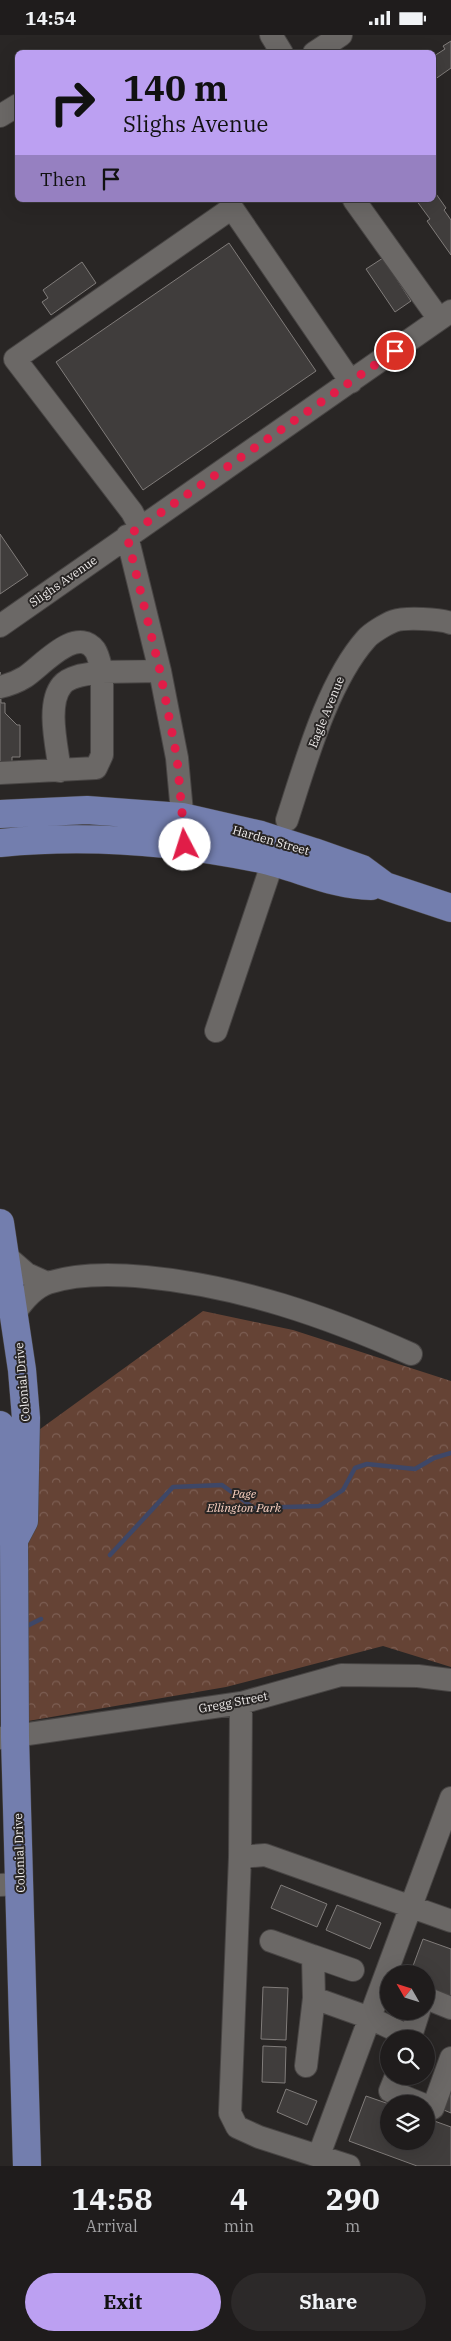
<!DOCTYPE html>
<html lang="en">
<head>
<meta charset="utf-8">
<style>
  :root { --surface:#1f1c1c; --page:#2c2929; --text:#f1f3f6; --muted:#a1a1a3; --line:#3c3a3b; --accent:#bca0f2 }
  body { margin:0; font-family:"IBM Plex Serif",serif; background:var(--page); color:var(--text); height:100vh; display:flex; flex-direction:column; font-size:19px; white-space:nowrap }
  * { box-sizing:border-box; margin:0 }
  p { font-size:16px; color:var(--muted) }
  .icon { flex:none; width:28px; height:28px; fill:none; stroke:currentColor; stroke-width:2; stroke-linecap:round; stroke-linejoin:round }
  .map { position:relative; height:2131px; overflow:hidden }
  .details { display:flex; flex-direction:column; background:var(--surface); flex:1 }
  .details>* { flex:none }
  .guide { position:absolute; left:15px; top:15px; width:421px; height:152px; border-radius:8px; box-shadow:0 5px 20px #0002,0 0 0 1px var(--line); background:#bca0f2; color:#111; overflow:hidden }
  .needle { width:32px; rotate:309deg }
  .controls { position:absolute; left:380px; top:1930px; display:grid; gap:10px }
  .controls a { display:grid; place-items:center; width:55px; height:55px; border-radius:50%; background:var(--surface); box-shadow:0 5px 20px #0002,0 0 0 1px var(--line); font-size:25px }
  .pin { position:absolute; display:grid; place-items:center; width:42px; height:42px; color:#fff; margin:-21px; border:2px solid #fff; border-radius:50%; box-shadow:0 1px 5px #0007 }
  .me { position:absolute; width:55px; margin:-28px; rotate:355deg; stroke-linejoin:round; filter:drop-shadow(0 0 4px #0008) }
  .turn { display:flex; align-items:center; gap:18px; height:105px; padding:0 25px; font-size:22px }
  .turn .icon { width:65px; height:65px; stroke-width:2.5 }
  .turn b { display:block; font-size:35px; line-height:42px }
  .then { display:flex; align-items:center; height:48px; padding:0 25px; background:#0003; gap:10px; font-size:19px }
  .eta { display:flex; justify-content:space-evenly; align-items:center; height:85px; text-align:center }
  .eta b { font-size:30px; font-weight:700; line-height:35px }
  .action { display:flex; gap:10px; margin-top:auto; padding:10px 25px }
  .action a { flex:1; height:58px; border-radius:30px; background:var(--accent); color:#111; font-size:20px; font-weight:700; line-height:58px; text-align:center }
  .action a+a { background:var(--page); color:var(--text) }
  .status { display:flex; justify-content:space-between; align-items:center; height:35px; padding:0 25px; background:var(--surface); direction:ltr }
  .status svg { height:14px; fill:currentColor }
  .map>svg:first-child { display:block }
</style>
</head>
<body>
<div class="status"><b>14:54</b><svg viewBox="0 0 49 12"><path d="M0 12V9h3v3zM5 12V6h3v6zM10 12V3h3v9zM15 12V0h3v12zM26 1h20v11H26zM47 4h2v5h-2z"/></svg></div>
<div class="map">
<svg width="451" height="2131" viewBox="0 0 451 2131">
  <defs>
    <pattern id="park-crowns" width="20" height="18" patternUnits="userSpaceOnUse" patternTransform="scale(1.25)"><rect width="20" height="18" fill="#654335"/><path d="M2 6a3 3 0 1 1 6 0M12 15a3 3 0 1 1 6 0" fill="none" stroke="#7c5e53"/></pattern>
  </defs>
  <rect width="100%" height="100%" fill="#292625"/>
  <path fill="url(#park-crowns)" d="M203 1276 293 1295 451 1346V1632L383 1611 226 1652 28 1686 25 1405Z"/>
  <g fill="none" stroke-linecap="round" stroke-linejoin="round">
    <path stroke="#3e4767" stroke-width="4.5" d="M110 1520 173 1452 222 1450 254 1473 319 1471 343 1455 355 1433 367 1429 415 1434 434 1423 451 1418
      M27 1591 41 1584"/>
  </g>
  <path fill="#403d3c" stroke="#807c7a" d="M451 6V33L434 45V21L445 14 443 11Z
    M434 156 446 173 444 175 451 185V220L427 186 430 184 416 165H434Z
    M229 208 316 336 143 455 56 327Z
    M383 223 411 266 395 277 366 234Z
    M82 227 96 248 51 280 42 267 48 263 43 255Z
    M0 499 28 540 0 559Z
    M0 637 1 668H5V678L17 690H20V722H12V728H0Z
    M281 1850 327 1869 317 1892 271 1873Z
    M337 1870 381 1888 370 1914 326 1895Z
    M423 1904 451 1914V1963L426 1954V1939H410Z
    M263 1952 288 1953 286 2005 261 2004Z
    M263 2011 286 2012 285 2048 262 2047Z
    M451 2041V2078L439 2073Z
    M286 2054 317 2066 307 2090 277 2077Z
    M366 2061 389 2069V2106H426V2083L451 2092V2131H417L349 2106Z"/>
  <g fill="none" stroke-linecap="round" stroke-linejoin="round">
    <g stroke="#484544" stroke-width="24">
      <path id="minor" d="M271 0 282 18
        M314 18 341 0
        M0 81 18 70
        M354 165 439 284
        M140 492 132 477 15 324 232 173 351 347
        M127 501 160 636 177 723 184 799
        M0 591 451 276
        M0 652C9 650 17 647 25 642 42 631 76 590 95 615 99 621 100 630 102 637L160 636
        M0 738 96 733 102 720V637C90 639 70 640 62 650 46 669 57 712 60 736
        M287 785C305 730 327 648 366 604 371 598 386 589 394 586 405 582 441 584 451 588
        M216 996 268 841
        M5 1220 27 1239 47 1248
        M15 1278C23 1266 34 1253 48 1248 78 1238 115 1239 146 1242 239 1251 326 1281 411 1319
        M241 1668 240 1822 230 2078 237 2092 259 2102 349 2131
        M0 1703 241 1668 341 1640 418 1641 451 1645
        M240 1822 265 1820 451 1886
        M0 1850 20 1849
        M271 1906 313 1921 314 1963
        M313 1921 353 1935
        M426 1963 451 1973
        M410 2004 419 1976
        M306 2031 314 1963 370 1983 410 2002
        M396 2041 390 2056 422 2069
        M426 2071 433 2073 451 2023
        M319 2120 451 1763"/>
    </g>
    <g stroke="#484544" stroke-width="29">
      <path id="major" d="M0 779 87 775 182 782 261 800 314 817 362 834 385 851 451 873
        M0 808C89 799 174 806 261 824 298 832 334 851 371 851
        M0 1188 22 1335 26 1383 24 1486 14 1505
        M0 1390 6 1489 14 1505 15 1702 27 2131"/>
    </g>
    <use href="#minor" stroke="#6b6866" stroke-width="22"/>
    <use href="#major" stroke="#737eae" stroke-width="28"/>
  </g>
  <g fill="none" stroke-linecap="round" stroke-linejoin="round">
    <path stroke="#e11d48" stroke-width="9" stroke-dasharray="0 16.2" d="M185 810 177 723 160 636 127 501 395 316"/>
  </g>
  <g text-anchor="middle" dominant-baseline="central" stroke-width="4" stroke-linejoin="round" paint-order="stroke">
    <g font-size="12" fill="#f1eeed" stroke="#292625">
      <text transform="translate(63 546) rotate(-35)">Slighs Avenue</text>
      <text transform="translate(326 677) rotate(-68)">Eagle Avenue</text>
      <text transform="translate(271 805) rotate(16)">Harden Street</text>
      <text transform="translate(22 1347) rotate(-95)">Colonial Drive</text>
      <text transform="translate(233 1667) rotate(-11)">Gregg Street</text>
      <text transform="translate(19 1818) rotate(-92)">Colonial Drive</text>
    </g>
    <g font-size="12" font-style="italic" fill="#f9d0c0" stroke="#292625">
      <text x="244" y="1458">Page<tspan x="244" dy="14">Ellington Park</tspan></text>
    </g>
  </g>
</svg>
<div class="controls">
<a><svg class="needle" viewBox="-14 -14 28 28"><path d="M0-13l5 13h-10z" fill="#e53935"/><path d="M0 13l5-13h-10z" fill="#a1a1a3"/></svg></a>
<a><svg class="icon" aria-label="search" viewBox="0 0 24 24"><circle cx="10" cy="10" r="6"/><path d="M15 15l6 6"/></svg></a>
<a><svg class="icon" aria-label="layers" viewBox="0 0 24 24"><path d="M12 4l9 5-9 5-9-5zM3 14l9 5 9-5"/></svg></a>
</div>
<div class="pin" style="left:395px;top:316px;background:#d93025"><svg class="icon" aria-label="arrive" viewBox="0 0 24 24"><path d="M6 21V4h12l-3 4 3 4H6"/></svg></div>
<svg class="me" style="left:185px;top:810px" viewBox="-20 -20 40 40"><circle r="19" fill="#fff"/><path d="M0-13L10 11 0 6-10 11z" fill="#e11d48"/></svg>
<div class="guide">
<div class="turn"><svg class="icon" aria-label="right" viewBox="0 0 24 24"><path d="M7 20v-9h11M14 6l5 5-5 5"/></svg><div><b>140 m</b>Slighs Avenue</div></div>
<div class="then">Then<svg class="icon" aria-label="arrive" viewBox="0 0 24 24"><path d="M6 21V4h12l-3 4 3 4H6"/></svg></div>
</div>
</div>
<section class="details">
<div class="eta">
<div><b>14:58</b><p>Arrival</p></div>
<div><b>4</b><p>min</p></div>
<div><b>290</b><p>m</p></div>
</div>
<div class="action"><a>Exit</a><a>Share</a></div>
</section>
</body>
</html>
